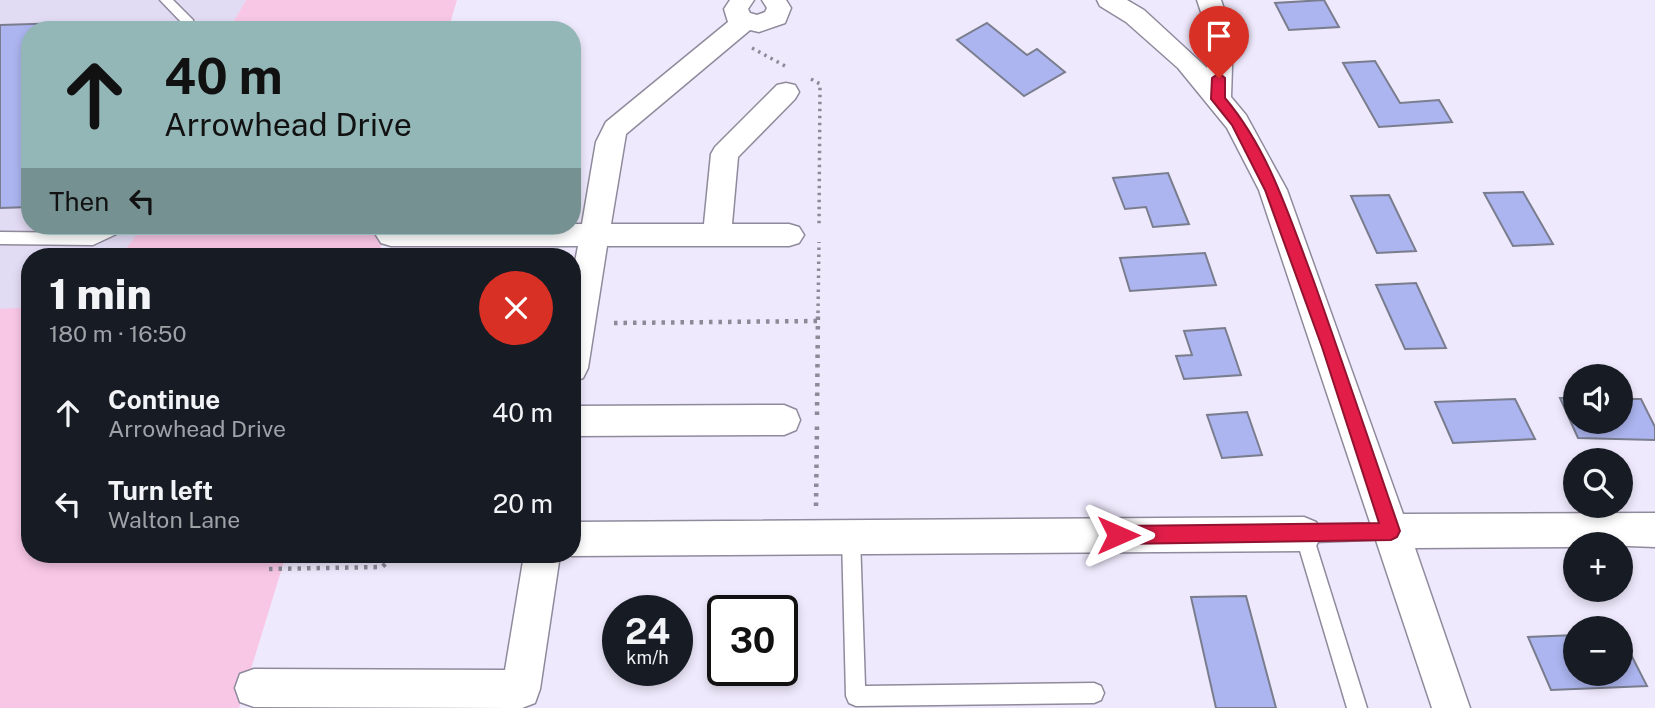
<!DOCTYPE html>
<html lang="en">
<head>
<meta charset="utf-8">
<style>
  :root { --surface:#171b24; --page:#20242c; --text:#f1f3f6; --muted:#9ea1a6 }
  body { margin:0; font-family:"Public Sans",sans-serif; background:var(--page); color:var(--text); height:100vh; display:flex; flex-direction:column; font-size:26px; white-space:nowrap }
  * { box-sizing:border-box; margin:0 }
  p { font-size:23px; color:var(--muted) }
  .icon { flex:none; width:38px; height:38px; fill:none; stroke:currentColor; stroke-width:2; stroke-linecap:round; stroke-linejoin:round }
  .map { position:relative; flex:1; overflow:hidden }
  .sheet { position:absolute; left:21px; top:248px; width:560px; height:315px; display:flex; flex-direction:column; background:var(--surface); border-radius:28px; box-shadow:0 4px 10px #0003 }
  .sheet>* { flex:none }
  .banner { position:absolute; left:21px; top:21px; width:560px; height:214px; border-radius:28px; box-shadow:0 4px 10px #0003; background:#93b6b7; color:#111; overflow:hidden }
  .fabs { position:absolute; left:1563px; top:364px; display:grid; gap:14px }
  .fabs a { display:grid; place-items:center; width:70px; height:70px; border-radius:50%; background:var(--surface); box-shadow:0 4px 10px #0003; font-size:35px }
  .speed { position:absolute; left:602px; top:595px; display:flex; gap:14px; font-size:35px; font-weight:700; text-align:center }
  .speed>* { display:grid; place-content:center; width:91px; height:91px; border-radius:50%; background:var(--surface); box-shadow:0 4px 10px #0003; line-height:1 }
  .speed small { font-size:18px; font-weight:400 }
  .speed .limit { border:4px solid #111; border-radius:10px; background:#fff; color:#111 }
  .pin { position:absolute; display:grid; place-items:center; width:60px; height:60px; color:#fff; margin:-72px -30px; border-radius:50% 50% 50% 0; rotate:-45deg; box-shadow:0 0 7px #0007 }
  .pin .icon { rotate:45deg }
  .me { position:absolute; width:77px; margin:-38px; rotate:90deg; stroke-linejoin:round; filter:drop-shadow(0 0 5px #0008) }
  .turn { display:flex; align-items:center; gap:24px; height:147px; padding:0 28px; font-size:32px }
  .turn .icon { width:91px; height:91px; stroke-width:2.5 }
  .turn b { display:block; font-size:49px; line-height:60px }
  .then { display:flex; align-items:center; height:66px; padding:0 28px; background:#0003; gap:14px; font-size:26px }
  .round { display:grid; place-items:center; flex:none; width:74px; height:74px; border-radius:37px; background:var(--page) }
  .summary { display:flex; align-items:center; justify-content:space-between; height:119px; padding:0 28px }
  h1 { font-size:42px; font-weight:800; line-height:52px }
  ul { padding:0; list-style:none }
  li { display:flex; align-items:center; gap:21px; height:91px; padding:0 28px }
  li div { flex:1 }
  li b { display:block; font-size:26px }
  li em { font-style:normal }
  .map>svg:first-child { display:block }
</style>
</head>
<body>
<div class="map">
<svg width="1655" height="708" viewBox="0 0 1655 708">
  <rect width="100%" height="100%" fill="#efe9fd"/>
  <path fill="#e2dbf4" d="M0 0H270L257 30H30V226H171L150 257H30V420L0 452Z"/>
  <path fill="#f9c7e6" d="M246 0H457L448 30H229Z
    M143 226H387L378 257H120Z
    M30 307V555H286L239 708H0V309Z"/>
  <path fill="#acb5ef" stroke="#7a7d8e" stroke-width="2" d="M1324 0 1339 27 1289 30 1275 3Z
    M96 22 92 30H30V207L0 208V25Z
    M987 23 1027 55 1037 49 1065 72 1024 96 957 40Z
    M1375 61 1400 103 1439 100 1452 122 1379 127 1343 63Z
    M1168 173 1189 224 1153 227 1146 207 1125 209 1113 178Z
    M1523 192 1553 244 1513 246 1484 193Z
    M1389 195 1416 251 1377 253 1351 196Z
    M1205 253 1216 285 1130 291 1120 258Z
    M1416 283 1446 348 1405 349 1376 285Z
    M1225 328 1241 375 1184 379 1176 356 1192 355 1184 331Z
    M1560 398H1575V422H1620V399H1641L1655 427V440L1578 438Z
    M1515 399 1535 439 1453 443 1435 402Z
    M1247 412 1262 455 1222 458 1207 415Z
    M1246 596 1276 708H1216L1191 597Z
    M1620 633 1647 686 1551 690 1528 637 1575 635V674H1620Z"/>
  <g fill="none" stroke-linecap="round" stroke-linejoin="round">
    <g stroke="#8f8a9c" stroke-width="3">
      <path id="lane" d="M160 0H173L193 20 195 30H183V24Z
        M107 226H127L125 230 93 245 0 244V232L91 233Z
        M1391 523 1397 525 1400 531 1397 537 1391 539 1315 542 1367 708H1347L1295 534 1298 528 1304 526Z
        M851 529 857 531 860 537 865 686 1094 683 1101 686 1104 693 1101 700 1094 703 856 706 849 703 846 696 842 537 845 531Z"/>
    </g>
    <g stroke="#8f8a9c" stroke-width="3">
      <path id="street" d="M730 0H754L748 9 750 13 757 15 765 12 767 8 762 0H786L791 8 785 23 759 32 750 30 626 134 611 224H704L711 154 715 147 777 85 786 83 795 85 799 92 795 99 738 157 732 224H789L799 227 804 235 799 243 789 246H607L588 368 583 378 572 382V278L578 246H391L381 243 376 235 384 226H572V224H582L596 142 606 122 728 22 724 9Z
        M1097 0H1127L1144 10 1207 68 1209 36 1197 0H1221L1233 36 1231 97 1246 115 1287 190 1403 514 1655 513V547L1575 544V547L1415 548 1470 708H1432L1259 190 1227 128 1178 68 1126 22 1100 6Z
        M784 405 796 410 800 420 796 430 784 435 572 436V406Z
        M1304 517 1316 522 1322 534 1316 546 1304 551 572 556 569 555H572V522Z
        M524 555H560L540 689 535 703 522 708 254 707 240 702 235 688 240 674 254 669 505 670Z"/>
    </g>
    <path stroke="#8d8997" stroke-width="3.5" stroke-dasharray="2.5 4.5" stroke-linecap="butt" d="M752 48 787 67
      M811 79 820 84 819 226
      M818 313 819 242"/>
    <path stroke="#8d8997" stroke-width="4.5" stroke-dasharray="3.5 6" stroke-linecap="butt" d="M614 323 818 321
      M817 415 818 311
      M816 506 817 424
      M269 569 382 567 393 557 461 560 466 555"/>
    <use href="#lane" fill="#fff" fill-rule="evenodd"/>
    <use href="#street" fill="#fff" fill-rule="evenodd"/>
  </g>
  <path fill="#e11d48" stroke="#92132f" stroke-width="2" d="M1219 73 1225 78V98C1269 150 1289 216 1313 279 1343 363 1371 447 1400 531L1397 537 1391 540 1118 544 1111 541 1109 535 1111 529 1118 526 1379 523 1322 347 1265 190 1232 125 1211 99 1212 78Z"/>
</svg>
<div class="fabs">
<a><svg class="icon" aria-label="sound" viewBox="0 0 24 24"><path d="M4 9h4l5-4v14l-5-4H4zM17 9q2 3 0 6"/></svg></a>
<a><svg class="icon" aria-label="search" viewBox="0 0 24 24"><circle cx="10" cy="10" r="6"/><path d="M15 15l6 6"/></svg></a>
<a>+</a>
<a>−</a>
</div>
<div class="speed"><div>24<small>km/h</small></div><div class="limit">30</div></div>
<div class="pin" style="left:1219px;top:78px;background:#d93025"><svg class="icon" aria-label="arrive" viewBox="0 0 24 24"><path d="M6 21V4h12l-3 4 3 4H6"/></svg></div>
<svg class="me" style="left:1118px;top:535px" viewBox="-20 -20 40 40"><path d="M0-17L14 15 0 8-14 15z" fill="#e11d48" stroke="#fff" stroke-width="4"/></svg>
<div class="banner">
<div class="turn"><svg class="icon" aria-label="ahead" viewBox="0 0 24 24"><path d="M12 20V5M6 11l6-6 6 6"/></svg><div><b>40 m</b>Arrowhead Drive</div></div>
<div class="then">Then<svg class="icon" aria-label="left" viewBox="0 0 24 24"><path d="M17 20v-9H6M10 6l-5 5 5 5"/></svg></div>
</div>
<section class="sheet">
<div class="summary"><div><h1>1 min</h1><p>180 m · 16:50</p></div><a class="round" style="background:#d93025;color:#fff"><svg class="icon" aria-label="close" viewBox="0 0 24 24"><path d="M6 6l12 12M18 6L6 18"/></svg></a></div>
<ul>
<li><svg class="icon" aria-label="ahead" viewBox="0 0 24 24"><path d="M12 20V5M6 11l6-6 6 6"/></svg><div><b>Continue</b><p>Arrowhead Drive</p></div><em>40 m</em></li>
<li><svg class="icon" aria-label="left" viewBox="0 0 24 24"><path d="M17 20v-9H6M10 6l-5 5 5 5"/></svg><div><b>Turn left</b><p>Walton Lane</p></div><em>20 m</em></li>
</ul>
</section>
</div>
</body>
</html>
